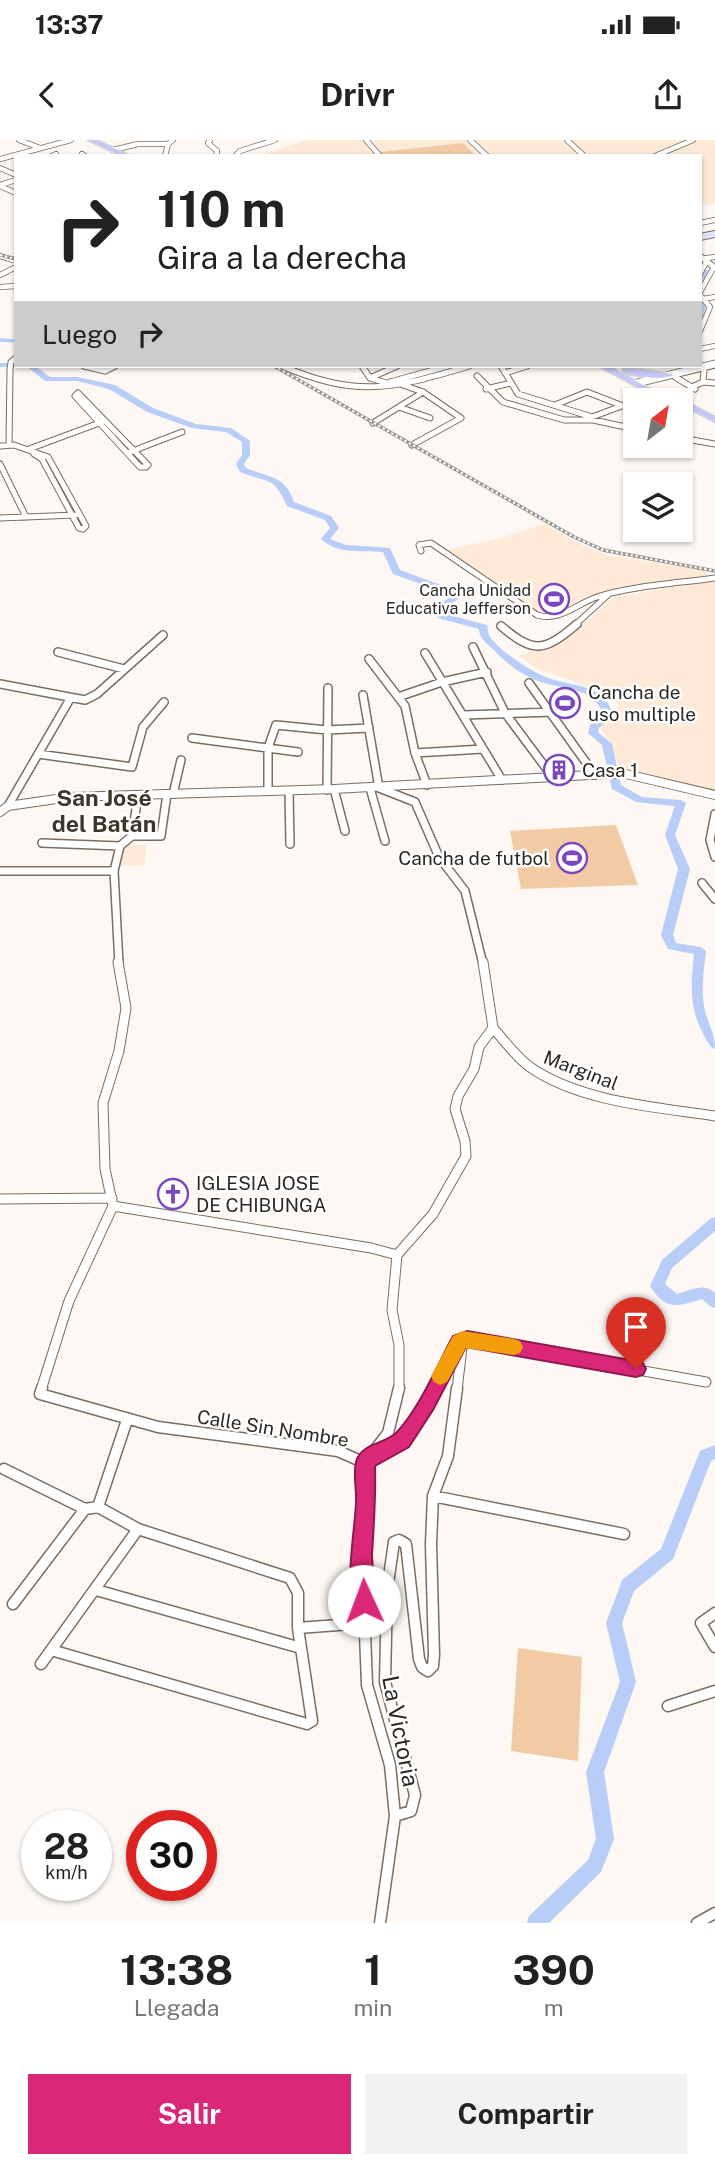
<!DOCTYPE html>
<html lang="es">
<head>
<meta charset="utf-8">
<style>
  :root { --surface:#fff; --page:#f2f2f2; --text:#222; --muted:#767676; --accent:#db2777 }
  body { margin:0; font-family:"Public Sans",sans-serif; background:var(--page); color:var(--text); height:100vh; display:flex; flex-direction:column; font-size:26px; white-space:nowrap }
  * { box-sizing:border-box; margin:0 }
  p { font-size:23px; color:var(--muted) }
  .icon { flex:none; width:38px; height:38px; fill:none; stroke:currentColor; stroke-width:2; stroke-linecap:round; stroke-linejoin:round }
  .map { position:relative; height:1783px; overflow:hidden }
  .drawer { display:flex; flex-direction:column; background:var(--surface); flex:1 }
  .drawer>* { flex:none }
  .guide { position:absolute; left:14px; top:14px; width:688px; height:214px; border-radius:0px; box-shadow:0 2px 5px #0004; background:#fff; color:var(--text); overflow:hidden }
  .needle { width:46px; rotate:31deg }
  .fabs { position:absolute; left:623px; top:248px; display:grid; gap:14px }
  .fabs a { display:grid; place-items:center; width:70px; height:70px; border-radius:0px; background:var(--surface); box-shadow:0 2px 5px #0004; font-size:35px }
  .speed { position:absolute; left:21px; top:1670px; display:flex; gap:14px; font-size:35px; font-weight:700; text-align:center }
  .speed>* { display:grid; place-content:center; width:91px; height:91px; border-radius:50%; background:var(--surface); box-shadow:0 2px 5px #0004; line-height:1 }
  .speed small { font-size:18px; font-weight:400 }
  .speed .limit { border:10px solid #d22; background:#fff; color:#111 }
  .pin { position:absolute; display:grid; place-items:center; width:60px; height:60px; color:#fff; margin:-72px -30px; border-radius:50% 50% 50% 0; rotate:-45deg; box-shadow:0 0 7px #0007 }
  .pin .icon { rotate:45deg }
  .me { position:absolute; width:77px; margin:-38px; rotate:358deg; stroke-linejoin:round; filter:drop-shadow(0 0 5px #0008) }
  .turn { display:flex; align-items:center; gap:24px; height:147px; padding:0 28px; font-size:32px }
  .turn .icon { width:91px; height:91px; stroke-width:2.5 }
  .turn b { display:block; font-size:49px; line-height:60px }
  .then { display:flex; align-items:center; height:66px; padding:0 28px; background:#0003; gap:14px; font-size:26px }
  .eta { display:flex; justify-content:space-evenly; align-items:center; height:119px; text-align:center }
  .eta b { font-size:42px; font-weight:700; line-height:49px }
  .cta { display:flex; gap:14px; margin-top:auto; padding:14px 28px }
  .cta a { flex:1; height:80px; border-radius:0px; background:var(--accent); color:#fff; font-size:28px; font-weight:700; line-height:80px; text-align:center }
  .cta a+a { background:var(--page); color:var(--text) }
  .status { display:flex; justify-content:space-between; align-items:center; height:49px; padding:0 35px; background:var(--surface); direction:ltr }
  .status svg { height:19px; fill:currentColor }
  header { display:flex; justify-content:space-between; align-items:center; height:91px; padding:0 28px; background:var(--surface); font-size:32px; font-weight:700 }
  .map>svg:first-child { display:block }
</style>
</head>
<body>
<div class="status"><b>13:37</b><svg viewBox="0 0 49 12"><path d="M0 12V9h3v3zM5 12V6h3v6zM10 12V3h3v9zM15 12V0h3v12zM26 1h20v11H26zM47 4h2v5h-2z"/></svg></div>
<header><svg class="icon" aria-label="back" viewBox="0 0 24 24"><path d="M15 5l-7 7 7 7"/></svg>Drivr<svg class="icon" aria-label="share" viewBox="0 0 24 24"><path d="M12 15V3M7 8l5-5 5 5M5 13v7h14v-7"/></svg></header>
<div class="map">
<svg width="715" height="1783" viewBox="0 0 715 1783">
  <rect width="100%" height="100%" fill="#fdf8f3"/>
  <path fill="#feead7" d="M307 0H715V64L700 66V16H257Z
    M544 384 582 405 607 415 704 430 708 436 589 456 553 472 544 473 536 471 446 410 501 398Z
    M715 440V652L620 630 611 604 599 586 618 568 617 562 606 553 536 528 519 516 556 502 579 488 612 458Z
    M146 704 145 725 118 726 124 705Z"/>
  <path fill="#f2caa4" d="M463 3 476 16H383L380 12Z
    M616 685 638 745 521 749 510 691Z
    M518 1508 582 1517 578 1621 511 1611Z"/>
  <g fill="none" stroke-linecap="round" stroke-linejoin="round">
    <path stroke="#b8cdf7" stroke-width="3.5" d="M700 142 706 131
      M700 162 704 167 700 179
      M0 200 16 201"/>
    <path stroke="#b8cdf7" stroke-width="4.5" d="M409 240 459 226"/>
    <path fill="#b8cdf7" fill-rule="evenodd" d="M0 223H16V226H19L0 227Z
      M26 226H35L50 237H77L115 245 153 268 196 284 231 288 250 301V315L244 324 246 328C269 338 285 335 294 362L331 376 339 388 330 399 346 405 390 408 400 430 457 451 459 458 444 471 445 474 487 485C488 488 488 492 489 495 497 510 536 535 551 539 577 547 604 544 613 575L599 588 598 592 612 604 621 645 642 657 681 660 686 663 675 695 690 729 673 795 676 803 700 807 706 811C704 829 701 848 704 866 707 883 715 892 715 909L711 907C689 873 690 853 694 814L668 809 661 795 678 729 665 695 675 666 636 662 612 649 602 605 588 593 590 585 603 574C594 545 557 550 533 539 519 533 505 522 494 510 487 504 479 498 479 489L438 478 434 470 449 457V454L393 434 383 412C362 410 338 415 321 399L330 388 325 380 287 366C273 334 268 344 240 332L236 324 242 315V302L226 292 192 288 147 272 109 249 77 241H45Z
      M715 1077V1091L672 1128 665 1144 677 1154C690 1150 704 1142 715 1153V1168L710 1166 702 1159C678 1166 666 1172 650 1146L662 1120 710 1079Z
      M715 1305V1319L711 1321 673 1419 634 1451 622 1483 636 1542 604 1632 614 1699 601 1732 549 1783H527L529 1776 588 1720 596 1699 586 1632 620 1542 606 1483 620 1446 622 1440 661 1409 700 1311Z"/>
    <g stroke="#7a6e63" stroke-width="6">
      <path id="minor-far4" d="M19 0 40 8
        M210 0 208 3 217 11 216 16
        M366 0 380 16
        M470 0 487 16
        M567 0 584 16
        M113 10 138 4H168
        M82 14 85 16
        M52 16 56 14
        M165 16 168 4 173 0
        M235 16 240 11 275 0
        M655 16 693 0
        M0 19 71 0
        M0 28 16 35
        M0 45 16 40
        M0 46 16 53
        M700 83 715 80
        M0 116 16 121
        M700 119 715 117
        M700 134 705 124
        M0 135 16 127
        M0 147 16 146
        M700 152 714 127
        M700 155 710 167 700 191
        M703 159 715 157
        M700 209 715 206"/>
    </g>
    <g stroke="#7a6e63" stroke-width="7">
      <path id="minor-far3" d="M84 226 105 231 115 226
        M282 226C357 258 393 249 469 226
        M362 226 370 238 393 245
        M501 226 518 254 592 277
        M505 233 527 226
        M477 236 503 262 564 280H593L592 277 635 261
        M675 237 695 249
        M370 238 397 226
        M390 242 448 226
        M703 242 704 231
        M403 245 423 252 461 278
        M692 247 703 242 715 243
        M486 249 511 243
        M78 253 75 256 140 327H146
        M78 253 148 325 146 327
        M637 261 656 254
        M555 265 587 252 623 266
        M399 267 430 278
        M593 280 635 289
        M373 283 423 252
        M681 298 715 304
        M9 305 10 229 11 222 16 218
        M412 305 461 278
        M0 306 14 305 48 317 86 386 83 389
        M29 309 102 282
        M130 312 182 292
        M34 314 42 319 79 388 83 389
        M0 324 26 377
        M0 378 76 375
        M421 411 419 405 431 403 537 475C560 482 576 464 597 457 630 446 680 443 715 438
        M575 485 609 454"/>
    </g>
    <g stroke="#7a6e63" stroke-width="10">
      <path id="minor-far2" d="M501 486C534 514 544 512 577 484
        M473 507 505 573 552 636
        M58 512 124 529
        M425 513 502 640
        M369 519 405 566 415 613 427 645
        M529 543 595 635
        M0 544 85 560 97 554 163 495
        M363 555 379 648 415 662 439 717 465 751 483 824
        M398 557 442 542 487 532
        M463 575 552 572
        M192 598 298 612
        M415 613 483 609
        M38 614 132 627 143 587 164 562
        M370 648 385 701
        M334 649 345 691
        M327 650 328 548
        M268 651V608L276 585 327 590 369 588
        M289 651 290 704
        M173 654 181 620
        M8 666 70 559
        M715 674 710 700 715 717
        M132 696H161L167 654
        M42 703 120 706
        M0 731H114
        M702 743 715 759
        M119 824 114 731 120 706 132 696 138 655"/>
    </g>
    <g stroke="#7a6e63" stroke-width="11">
      <path id="minor-far1" d="M493 888C504 900 516 917 530 927 580 962 656 967 715 976
        M0 1059 112 1058
        M113 1066 105 1029 103 963 119 911 126 868 118 822
        M113 1066 371 1108 397 1115
        M41 1250 69 1161 113 1066
        M399 1250V1205L392 1170 397 1115 433 1074 466 1016 465 1001 455 969 458 956 474 929 479 907 493 888 483 822
        M433 1250 463 1199 706 1242
        M457 1250 463 1199"/>
    </g>
    <g stroke="#7a6e63" stroke-width="13">
      <path id="minor" d="M42 1248 40 1254 158 1287 338 1311 365 1323
        M374 1314 402 1300 434 1248
        M365 1323 388 1293 399 1248
        M365 1323 366 1361 362 1416 367 1545 390 1625 395 1676 380 1783
        M4 1329 85 1369
        M433 1356 624 1394
        M96 1450 301 1508
        M13 1464 85 1369 98 1367 127 1280
        M715 1473 701 1483 715 1507
        M298 1488 365 1483
        M51 1510 307 1584 312 1581 298 1488V1453L290 1438 138 1389 98 1367
        M41 1524 138 1389
        M668 1566 715 1551
        M395 1676 411 1671 415 1655 385 1542 387 1450 394 1402 399 1400 406 1404 419 1519 422 1527 428 1531 433 1526 434 1515 431 1404 433 1356 448 1316 457 1248
        M697 1783 715 1773"/>
    </g>
    <g stroke="#7a6e63" stroke-width="7">
      <path id="tertiary-far2" d="M700 116 715 128"/>
    </g>
    <g stroke="#7a6e63" stroke-width="9">
      <path id="tertiary-far1" d="M637 243 715 224"/>
    </g>
    <g stroke="#7a6e63" stroke-width="10">
      <path id="tertiary" d="M0 672 8 666 70 657 334 649 608 634H626L715 655"/>
    </g>
    <g stroke="#7a6e63" stroke-width="8">
      <path id="secondary" d="M700 97 715 94"/>
    </g>
    <g stroke="#d5d4d3" stroke-width="3">
      <path id="primary" d="M88 0H96L131 16H122Z
        M599 226H608L673 261H663Z
        M623 229C632 229 667 232 674 235 659 241 639 236 623 233Z
        M681 259 715 277V282L681 264V261H677Z"/>
    </g>
    <use href="#minor-far4" stroke="#fff" stroke-width="4.5"/>
    <use href="#minor-far3" stroke="#fff" stroke-width="5"/>
    <use href="#minor-far2" stroke="#fff" stroke-width="7"/>
    <use href="#minor-far1" stroke="#fff" stroke-width="9"/>
    <use href="#minor" stroke="#fff" stroke-width="10"/>
    <use href="#tertiary-far2" stroke="#fff" stroke-width="5"/>
    <use href="#tertiary-far1" stroke="#fff" stroke-width="7"/>
    <use href="#tertiary" stroke="#fff" stroke-width="8"/>
    <use href="#secondary" stroke="#e3e3fc" stroke-width="6"/>
    <use href="#primary" fill="#c7c8fa" fill-rule="evenodd"/>
    <g stroke="#98938f" stroke-width="3.5">
      <path id="rail" d="M0 115 16 119
        M274 226 574 397 603 410 715 431"/>
    </g>
    <use href="#rail" stroke="#fff" stroke-width="2" stroke-dasharray="2.5" stroke-linecap="butt"/>
  </g>
  <path fill="#db2777" stroke="#8e194d" stroke-width="2" d="M467 1191 636 1221 643 1223 646 1229 643 1235 636 1237 466 1207 433 1270 409 1307 375 1326C376 1355 374 1384 372 1414 372 1431 378 1452 371 1468L364 1471 356 1468C344 1440 355 1393 356 1362 357 1349 352 1331 357 1319 364 1303 384 1304 396 1293 419 1269 437 1226 453 1196Z"/>
  <path fill="#f59e0b" d="M463 1191 514 1199 520 1201 523 1207 520 1213 514 1215 466 1208 447 1242 440 1245 434 1242 431 1236 453 1196Z"/>
  <defs>
    <g id="stadium-ring" transform="scale(1.575)"><circle r="9.5" fill="#fff" stroke="#7b47bf" stroke-width="1.5"/><path d="M0-5a6.5 5 0 1 0 0 10a6.5 5 0 1 0 0-10ZM-3.5-1.8h7v3.6h-7Z" fill="#7b47bf"/></g>
    <g id="building-ring" transform="scale(1.575)"><circle r="9.5" fill="#fff" stroke="#7b47bf" stroke-width="1.5"/><path d="M-4-6H4V6H1V3H-1V6H-4ZM-2.5-4.3h1.7v1.8h-1.7ZM.8-4.3h1.7v1.8H.8ZM-2.5-1h1.7V.8h-1.7ZM.8-1h1.7V.8H.8Z" fill="#7b47bf"/></g>
    <g id="church-ring" transform="scale(1.575)"><circle r="9.5" fill="#fff" stroke="#7b47bf" stroke-width="1.5"/><path d="M-1.2-6h2.4v3.5h3.3v2.4h-3.3V6h-2.4V-.1h-3.3v-2.4h3.3Z" fill="#7b47bf"/></g>
  </defs>
  <g fill-rule="evenodd">
    <use href="#stadium-ring" x="554" y="459"/>
    <use href="#stadium-ring" x="565" y="563"/>
    <use href="#building-ring" x="559" y="630"/>
    <use href="#stadium-ring" x="572" y="718"/>
    <use href="#church-ring" x="173" y="1054"/>
  </g>
  <g text-anchor="middle" dominant-baseline="central" stroke-width="5" stroke-linejoin="round" paint-order="stroke">
    <g font-size="16" fill="#2d2824" stroke="#fff" text-anchor="end">
      <text x="531" y="450">Cancha Unidad<tspan x="531" dy="18">Educativa Jefferson</tspan></text>
    </g>
    <g font-size="19" fill="#2d2824" stroke="#fff" text-anchor="start">
      <text x="588" y="552">Cancha de<tspan x="588" dy="22">uso multiple</tspan></text>
      <text x="582" y="630">Casa 1</text>
      <text x="549" y="718" text-anchor="end">Cancha de futbol</text>
      <text x="196" y="1043">IGLESIA JOSE<tspan x="196" dy="22">DE CHIBUNGA</tspan></text>
    </g>
    <g font-size="19" fill="#2d2824" stroke="#fff">
      <text transform="translate(581 930) rotate(21)">Marginal</text>
      <text transform="translate(273 1288) rotate(9)">Calle Sin Nombre</text>
    </g>
    <g font-size="23" font-weight="bold" fill="#3f352b" stroke="#fff">
      <text x="104" y="657">San José<tspan x="104" dy="26">del Batán</tspan></text>
    </g>
    <g font-size="23" fill="#2d2824" stroke="#fff">
      <text transform="translate(401 1591) rotate(79)">La Victoria</text>
    </g>
  </g>
</svg>
<div class="fabs">
<a><svg class="needle" viewBox="-14 -14 28 28"><path d="M0-13l5 13h-10z" fill="#e53935"/><path d="M0 13l5-13h-10z" fill="#767676"/></svg></a>
<a><svg class="icon" aria-label="layers" viewBox="0 0 24 24"><path d="M12 4l9 5-9 5-9-5zM3 14l9 5 9-5"/></svg></a>
</div>
<div class="speed"><div>28<small>km/h</small></div><div class="limit">30</div></div>
<div class="pin" style="left:636px;top:1229px;background:#d93025"><svg class="icon" aria-label="arrive" viewBox="0 0 24 24"><path d="M6 21V4h12l-3 4 3 4H6"/></svg></div>
<svg class="me" style="left:364px;top:1461px" viewBox="-20 -20 40 40"><circle r="19" fill="#fff"/><path d="M0-13L10 11 0 6-10 11z" fill="#db2777"/></svg>
<div class="guide">
<div class="turn"><svg class="icon" aria-label="right" viewBox="0 0 24 24"><path d="M7 20v-9h11M14 6l5 5-5 5"/></svg><div><b>110 m</b>Gira a la derecha</div></div>
<div class="then">Luego<svg class="icon" aria-label="right" viewBox="0 0 24 24"><path d="M7 20v-9h11M14 6l5 5-5 5"/></svg></div>
</div>
</div>
<section class="drawer">
<div class="eta">
<div><b>13:38</b><p>Llegada</p></div>
<div><b>1</b><p>min</p></div>
<div><b>390</b><p>m</p></div>
</div>
<div class="cta"><a>Salir</a><a>Compartir</a></div>
</section>
</body>
</html>
